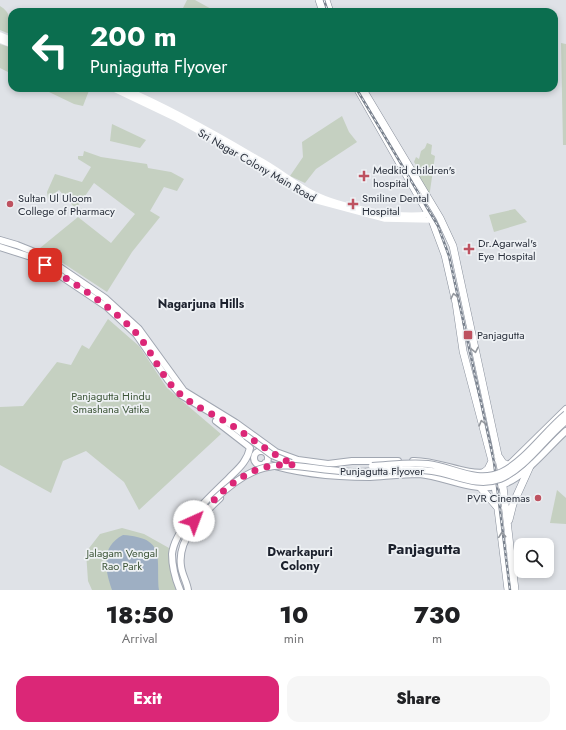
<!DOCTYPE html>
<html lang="en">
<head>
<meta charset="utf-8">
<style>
  :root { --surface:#fff; --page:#f6f6f6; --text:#202124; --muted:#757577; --accent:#db2777 }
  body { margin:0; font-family:Jost,sans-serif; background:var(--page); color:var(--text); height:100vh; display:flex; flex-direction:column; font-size:15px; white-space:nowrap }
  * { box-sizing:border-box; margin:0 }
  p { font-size:13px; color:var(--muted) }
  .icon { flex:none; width:22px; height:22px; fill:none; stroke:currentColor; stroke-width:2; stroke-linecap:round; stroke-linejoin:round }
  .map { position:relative; height:590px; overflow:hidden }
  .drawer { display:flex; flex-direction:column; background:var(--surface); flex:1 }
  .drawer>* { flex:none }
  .banner { position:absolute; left:8px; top:8px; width:550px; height:84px; border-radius:12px; box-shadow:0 2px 6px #0003; background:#0b6e4f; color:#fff; overflow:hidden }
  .fabs { position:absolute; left:514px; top:538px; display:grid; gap:8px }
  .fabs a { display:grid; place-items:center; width:40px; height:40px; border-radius:8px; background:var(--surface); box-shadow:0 2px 6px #0003; font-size:20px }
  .pin { position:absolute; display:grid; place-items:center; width:34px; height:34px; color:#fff; margin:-17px; border-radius:8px; box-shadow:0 2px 6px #0006 }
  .me { position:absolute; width:44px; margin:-22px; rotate:43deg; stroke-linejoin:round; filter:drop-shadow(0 0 3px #0008) }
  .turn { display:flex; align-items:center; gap:14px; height:84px; padding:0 16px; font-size:18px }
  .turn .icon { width:52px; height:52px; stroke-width:2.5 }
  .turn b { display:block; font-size:28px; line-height:34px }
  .eta { display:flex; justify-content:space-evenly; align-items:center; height:68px; text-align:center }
  .eta b { font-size:24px; font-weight:800; line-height:28px }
  .action { display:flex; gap:8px; margin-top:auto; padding:8px 16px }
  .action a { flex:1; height:46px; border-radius:12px; background:var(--accent); color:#fff; font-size:16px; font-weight:800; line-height:46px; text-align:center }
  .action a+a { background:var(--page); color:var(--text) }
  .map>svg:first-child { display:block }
</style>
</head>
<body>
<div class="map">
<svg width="566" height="590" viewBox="0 0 566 590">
  <rect width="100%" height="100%" fill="#dfe2e7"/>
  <path fill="#c5d0c1" d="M187 0H195L215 11 190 12 183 8Z
    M0 6C11 12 12 24 12 35L0 30Z
    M561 43 566 44V145H563Z
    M0 44 12 48V74L0 68Z
    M53 88H90L83 106 74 104 49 92Z
    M342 116 349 132 357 142 316 169 305 183 290 176 303 157 302 142Z
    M112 124 146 140 140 148 110 141Z
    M427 143 432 145 431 154 435 156 429 198 411 170 416 165 414 162 416 157 419 159 421 151 425 148Z
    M84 151 101 157 147 164 148 168 171 172 184 179 177 191 164 187 150 211 160 217 132 252 107 292 40 248 78 217 111 243 135 214 94 183 76 209 59 190 48 199 47 192 55 174 82 182 91 167 78 159V156H83Z
    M515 209 527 222 494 232 489 215Z
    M108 319 139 346 167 388 221 434 139 510 124 482 86 451 63 461 51 493 0 465V407L23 406 57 362 71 365 82 345 89 349Z
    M557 490 566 498V524L550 523Z
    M122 528 144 534 169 548 176 590H92L88 581 86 552 100 534Z"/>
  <path fill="#9eafc3" d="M123 535C167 538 156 558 159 590H112C105 569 100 547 123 535Z"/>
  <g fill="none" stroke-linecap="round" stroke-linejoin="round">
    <g stroke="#a0a6b1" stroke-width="8">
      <path id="primary" d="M0 240 17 245 42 255 105 298 139 329 184 391 236 423 276 452 298 460 328 464 352 461H398
        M0 247 34 258 107 307 136 334 168 380 181 395 230 424 246 436
        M254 458a7 7 0 1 1 14 0a7 7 0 1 1-14 0Z
        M413 461C437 460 466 476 487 472
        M265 463C298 474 336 477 370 477 386 476 403 474 419 474 447 476 476 495 504 484 526 476 549 446 566 431
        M503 468 511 463 566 409
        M180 590C175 578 172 566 172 554 175 527 211 496 229 478 238 469 247 462 250 448L247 445 216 421
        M188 590C187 582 182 575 181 566 177 539 202 515 220 498"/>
    </g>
    <g stroke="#888f9b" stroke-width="8">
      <path id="highway" d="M319 0 323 12
        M326 0 330 12
        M357 88 432 220 445 255 456 303 463 351 492 461 508 590
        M362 88 440 218 453 246 501 469 515 590
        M499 457 503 463 507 465
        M483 473 488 469 492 461
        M480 487 498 508
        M509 520 513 504 531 464"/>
    </g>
    <path stroke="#fff" stroke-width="5.5" d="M0 35 12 40
      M0 40 12 45
      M112 88 177 119 262 166 314 200 385 219 432 220
      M123 88C170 108 214 133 258 159 277 169 293 183 312 193 339 207 399 219 428 214"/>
    <use href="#primary" stroke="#fff" stroke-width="6"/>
    <use href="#highway" stroke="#fff" stroke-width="7"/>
    <g stroke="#7a828e" stroke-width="2.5">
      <path id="rail" d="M324 0 328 12
        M356 88 438 226 449 256 494 462 510 590"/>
    </g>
    <use href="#rail" stroke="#eef1f4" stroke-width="1" stroke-dasharray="3" stroke-linecap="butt"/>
    <g stroke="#a0a6b1" stroke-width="8" stroke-linecap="butt">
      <path id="primary-bridge" d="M246 436 272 455 291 463
        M372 466C391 465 409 462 428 464 453 467 477 484 502 472 526 460 545 431 566 414
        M213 501C268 448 287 469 353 472 379 472 406 467 432 471 455 474 476 488 500 479 526 468 544 439 566 421"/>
    </g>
    <use href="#primary-bridge" stroke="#fff" stroke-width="6"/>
  </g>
  <defs><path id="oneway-chevron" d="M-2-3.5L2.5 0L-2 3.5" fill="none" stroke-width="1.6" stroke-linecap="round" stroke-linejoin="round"/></defs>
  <g stroke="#94989e">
    <use href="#oneway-chevron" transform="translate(454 296) rotate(-102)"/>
    <use href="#oneway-chevron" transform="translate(475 350) rotate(78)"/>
    <use href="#oneway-chevron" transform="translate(482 423) rotate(-105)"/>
    <use href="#oneway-chevron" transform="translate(502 535) rotate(-96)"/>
  </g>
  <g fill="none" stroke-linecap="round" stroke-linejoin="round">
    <path stroke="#db2777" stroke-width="7" stroke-dasharray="0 12.6" d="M45 265C77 285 111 306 137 334 152 351 160 375 177 391 191 405 211 413 228 423 251 437 270 454 295 465 248 461 223 490 194 521"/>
  </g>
  <g fill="#be5260" stroke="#eef1f4" stroke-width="1.5">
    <path d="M362 170h4v4h4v4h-4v4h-4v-4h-4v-4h4z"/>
    <circle cx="10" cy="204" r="4"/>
    <path d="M351 198h4v4h4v4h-4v4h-4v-4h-4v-4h4z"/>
    <path d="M467 243h4v4h4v4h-4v4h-4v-4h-4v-4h4z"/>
    <rect x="463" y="330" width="10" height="10" rx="2"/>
    <circle cx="538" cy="498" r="4"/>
  </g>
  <g text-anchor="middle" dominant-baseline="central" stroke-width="3.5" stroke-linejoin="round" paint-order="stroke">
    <g font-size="11" fill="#2a303c" stroke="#eef1f4">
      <text transform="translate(257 165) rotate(30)">Sri Nagar Colony Main Road</text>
      <text x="382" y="471">Punjagutta Flyover</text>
    </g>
    <g font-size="11" fill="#2a303c" stroke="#eef1f4" text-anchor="start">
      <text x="373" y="170">Medkid children's<tspan x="373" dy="13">hospital</tspan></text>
      <text x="18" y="198">Sultan Ul Uloom<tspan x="18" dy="13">College of Pharmacy</tspan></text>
      <text x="362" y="198">Smiline Dental<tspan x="362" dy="13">Hospital</tspan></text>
      <text x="478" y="243">Dr.Agarwal's<tspan x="478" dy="13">Eye Hospital</tspan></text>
      <text x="477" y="335">Panjagutta</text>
      <text x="530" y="498" text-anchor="end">PVR Cinemas</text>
    </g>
    <g font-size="11" fill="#3e5639" stroke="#eef1f4">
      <text x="111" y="396">Panjagutta Hindu<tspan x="111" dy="13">Smashana Vatika</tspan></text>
      <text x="122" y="553">Jalagam Vengal<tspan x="122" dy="13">Rao Park</tspan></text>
    </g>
    <g font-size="12" font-weight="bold" fill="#1c212d" stroke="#eef1f4">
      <text x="201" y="304">Nagarjuna Hills</text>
      <text x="300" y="552">Dwarkapuri<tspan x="300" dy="14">Colony</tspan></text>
    </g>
    <g font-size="15" font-weight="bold" fill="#1c212d" stroke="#eef1f4">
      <text x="424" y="549">Panjagutta</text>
    </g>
  </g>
</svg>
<div class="fabs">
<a><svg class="icon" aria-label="search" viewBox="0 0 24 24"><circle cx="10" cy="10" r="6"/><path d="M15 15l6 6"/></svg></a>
</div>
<div class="pin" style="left:45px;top:265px;background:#d93025"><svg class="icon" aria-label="arrive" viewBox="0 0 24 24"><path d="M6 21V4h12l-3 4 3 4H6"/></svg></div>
<svg class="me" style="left:194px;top:521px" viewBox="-20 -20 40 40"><circle r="19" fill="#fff"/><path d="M0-13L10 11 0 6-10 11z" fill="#db2777"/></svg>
<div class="banner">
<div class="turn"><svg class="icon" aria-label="left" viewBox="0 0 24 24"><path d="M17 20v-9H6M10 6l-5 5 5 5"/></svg><div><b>200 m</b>Punjagutta Flyover</div></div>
</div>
</div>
<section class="drawer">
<div class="eta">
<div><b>18:50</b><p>Arrival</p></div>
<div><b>10</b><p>min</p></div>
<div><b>730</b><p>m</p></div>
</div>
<div class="action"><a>Exit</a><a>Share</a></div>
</section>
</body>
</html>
